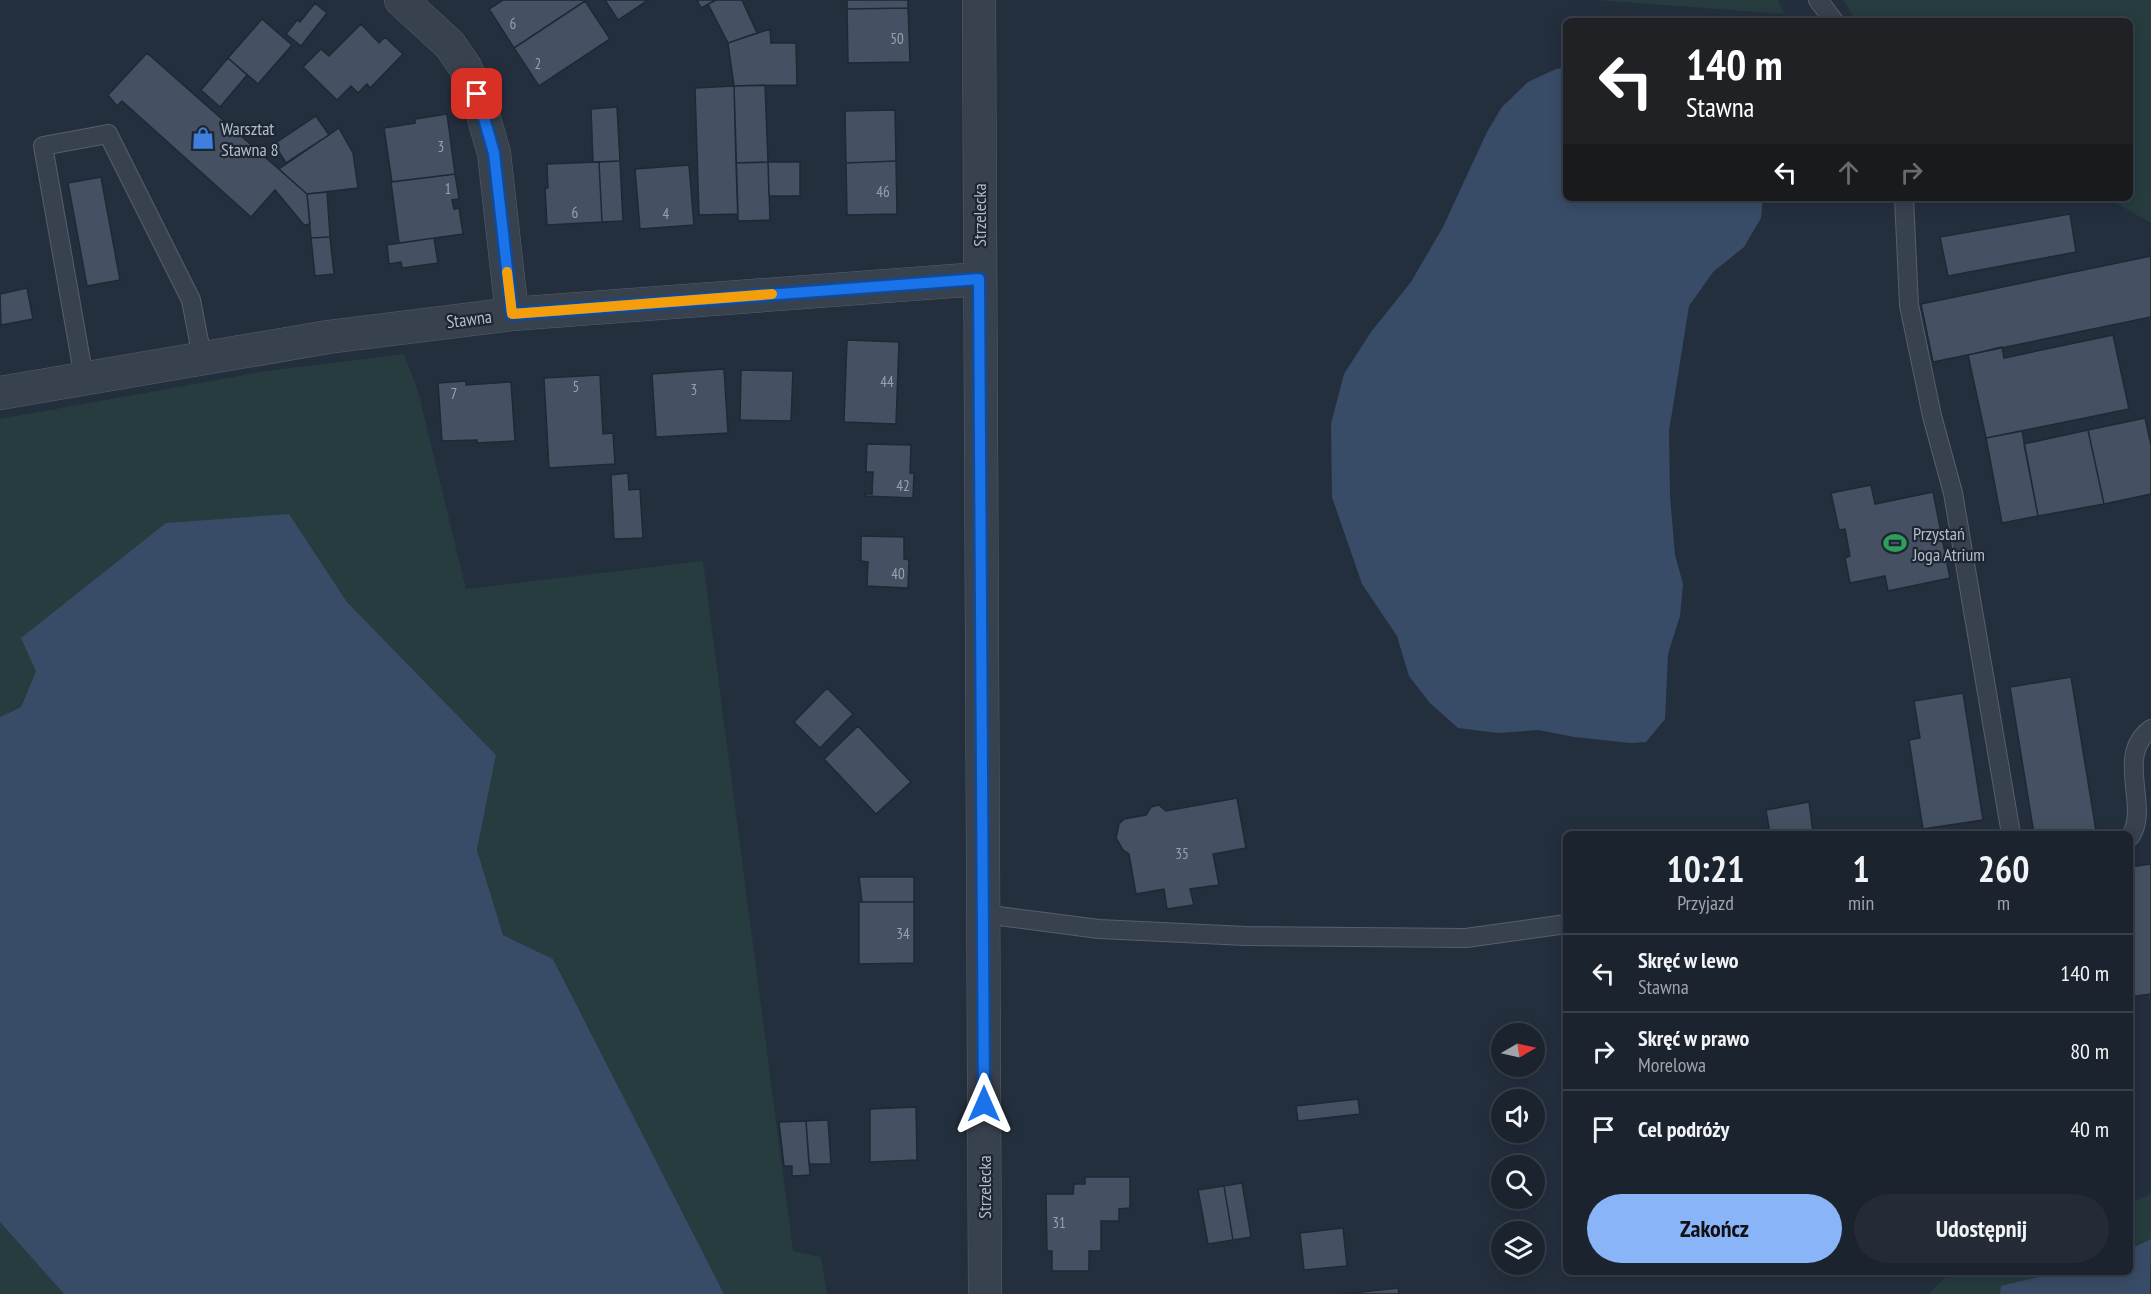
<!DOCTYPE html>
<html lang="pl">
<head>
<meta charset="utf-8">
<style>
  :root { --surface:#1b232e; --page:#242b36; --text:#f1f3f6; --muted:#a0a4aa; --line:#39404a; --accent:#8ab4f8 }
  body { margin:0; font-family:"PT Sans Narrow",sans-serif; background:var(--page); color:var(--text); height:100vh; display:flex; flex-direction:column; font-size:22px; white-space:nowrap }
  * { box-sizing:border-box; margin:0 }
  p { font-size:20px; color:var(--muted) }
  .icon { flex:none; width:33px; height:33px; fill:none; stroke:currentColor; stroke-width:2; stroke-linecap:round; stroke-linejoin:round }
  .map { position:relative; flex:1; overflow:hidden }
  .sheet { position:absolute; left:1563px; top:831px; width:570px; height:444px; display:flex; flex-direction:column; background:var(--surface); border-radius:9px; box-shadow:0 3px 15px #0003,0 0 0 2px var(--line) }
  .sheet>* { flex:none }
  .hud { position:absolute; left:1563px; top:18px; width:570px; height:183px; border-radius:9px; box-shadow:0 3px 15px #0003,0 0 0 2px var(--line); background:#202124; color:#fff; overflow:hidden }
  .needle { width:39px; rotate:81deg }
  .tools { position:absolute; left:1491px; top:1023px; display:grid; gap:12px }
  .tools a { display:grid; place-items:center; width:54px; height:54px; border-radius:50%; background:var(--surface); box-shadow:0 3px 15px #0003,0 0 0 2px var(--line); font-size:30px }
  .pin { position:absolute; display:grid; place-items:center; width:51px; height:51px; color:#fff; margin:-26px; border-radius:12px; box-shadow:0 3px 9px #0006 }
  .me { position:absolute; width:66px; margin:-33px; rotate:0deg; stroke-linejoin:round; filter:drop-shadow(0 0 4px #0008) }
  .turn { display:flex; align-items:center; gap:21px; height:126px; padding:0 24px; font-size:27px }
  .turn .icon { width:78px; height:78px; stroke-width:2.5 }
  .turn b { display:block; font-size:42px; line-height:51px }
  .lanes { display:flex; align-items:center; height:57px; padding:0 24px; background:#0003; justify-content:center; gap:30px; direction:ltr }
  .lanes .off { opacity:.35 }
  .eta { display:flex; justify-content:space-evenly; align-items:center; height:102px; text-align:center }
  .eta b { font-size:36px; font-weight:700; line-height:42px }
  .action { display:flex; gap:12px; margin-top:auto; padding:12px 24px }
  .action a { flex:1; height:69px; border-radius:36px; background:var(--accent); color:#111; font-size:24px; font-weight:700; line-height:69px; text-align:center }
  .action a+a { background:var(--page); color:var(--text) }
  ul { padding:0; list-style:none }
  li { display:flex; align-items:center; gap:18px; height:78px; padding:0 24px; border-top:2px solid var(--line) }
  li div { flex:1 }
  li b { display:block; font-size:22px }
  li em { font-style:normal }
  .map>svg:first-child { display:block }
</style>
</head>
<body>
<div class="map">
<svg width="2151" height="1294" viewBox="0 0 2151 1294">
  <rect width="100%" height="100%" fill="#242f3e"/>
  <path fill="#263c3f" d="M1597 0H1778L1784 14Z
    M1843 0H2151V223L2107 198H2130V21H1857Z
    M404 354 418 391 466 589 703 561 793 1251 821 1257 827 1294H724L553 959 503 935 477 850 496 755 347 602 289 514 36 671 21 707 0 717V419L267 371Z
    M2151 1194V1239L2130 1249V1203Z
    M0 1222 64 1294H0Z
    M1954 1272H2059L2002 1286 2000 1294H1929L1949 1274Z"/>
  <path fill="#394c67" d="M1566 67V198H1763L1761 218 1744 247 1713 272 1689 306 1669 431 1670 496 1675 555 1683 584 1680 616 1668 654 1665 719 1646 742 1631 743 1574 737 1539 730 1498 733 1458 728 1430 703 1409 676 1397 636 1362 584 1332 497 1331 424 1344 374 1371 332 1411 282 1443 227 1487 132 1502 107 1528 82 1556 69Z
    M289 514 347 602 496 755 477 850 503 935 553 959 724 1294H64L0 1222V717L21 707 36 671 21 638 166 523Z
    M2151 1239 2150 1294H2000L2001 1286 2059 1272H2130V1249Z"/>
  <path fill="#455162" stroke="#1f2835" stroke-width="1.5" d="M503 0H585V1L514 48 489 9Z
    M605 0H648L618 20Z
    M697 0H716L701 8Z
    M716 0H742L757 33 728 43 708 4Z
    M847 0H908V8L847 9Z
    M585 1 610 39 539 86 514 48Z
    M315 3 327 13 301 46 286 34 297 20 300 22Z
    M908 8 910 62 848 63 847 9Z
    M262 19 292 45 258 84 228 58Z
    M361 24 379 43 385 37 403 54 370 88 367 84 358 93 351 86 337 100 303 67 321 49 329 56Z
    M770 29 771 43H796L797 85 734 86 728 43Z
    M147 53 307 194 310 224 304 225 275 190 251 217 122 101 117 106 108 95Z
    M228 58 247 75 220 107 201 90Z
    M765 85 768 162 736 163 734 86Z
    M734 86 738 214 699 215 695 88Z
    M617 107 620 161 593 162 591 109Z
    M895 110 896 161 846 163 845 111Z
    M447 114 455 174 392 182 384 128 415 123V119Z
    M316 116 329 135 286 163 274 144Z
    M339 128 353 153 358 188 307 194 279 169Z
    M620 161 623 221 602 222 599 162Z
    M896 161 897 214 847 215 846 163Z
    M599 162 602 222 547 225 545 188H548L547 164Z
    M768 162 770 220 738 221 736 163Z
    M768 162H800V196H769Z
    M689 165 694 225 640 229 635 169Z
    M455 174 459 199 452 200 454 209 459 208 463 234 399 243 391 182Z
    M101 177 120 280 87 286 68 183Z
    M327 192 330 237 311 238 307 194Z
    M2070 214 2076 252 1948 276 1940 237Z
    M330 237 334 274 315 276 311 238Z
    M434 238 438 263 402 268 401 262 389 264 387 245Z
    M2151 256V317L1933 362 1921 304Z
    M27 288 33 319 1 325 0 294Z
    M2113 335 2129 409 1986 438 1968 355 2002 347 2004 358Z
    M847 340 899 342 896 424 844 422Z
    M724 369 728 433 656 437 652 374Z
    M741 370 793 371 791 421 740 420Z
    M600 375 603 434 613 433 615 464 549 468 544 378Z
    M466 381V385L511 382 515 441 477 443V440L442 441 438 383Z
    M2145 418 2151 445V494L2104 504 2088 430Z
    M2088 430 2104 504 2038 516 2024 444Z
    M2022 431 2038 516 2002 523 1986 438Z
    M867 444 911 445 910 473H914L913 498 865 496V494H872L873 472H866Z
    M628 473 629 490 640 489 643 538 614 539 611 475Z
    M1871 485 1875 504 1933 492 1950 578 1888 591 1885 576 1850 583 1845 558 1850 556 1845 529 1839 530 1831 493Z
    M861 536 904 537V559L909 560 908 588 867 586 868 562 861 561Z
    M2071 677 2096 831 2075 834H2034L2010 687Z
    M827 688 853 714 820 748 794 722Z
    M1963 693 1983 820 1923 829 1909 740 1920 738 1914 701Z
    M858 726 911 782 876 814 824 759Z
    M1237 798 1246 848 1213 854 1219 885 1190 889 1194 905 1167 909 1164 889 1136 894 1129 854 1123 850 1116 838 1119 824 1124 819 1146 815 1151 807 1159 805 1166 811Z
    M1809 802 1813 832 1800 834H1770L1766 810Z
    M2151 864V994L2130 997V867Z
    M859 877H914V902H862Z
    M859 902H914V963L859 964Z
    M1358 1099 1360 1114 1298 1121 1296 1106Z
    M916 1107 917 1160 870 1162V1109Z
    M828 1120 831 1164H809L806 1121Z
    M806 1121 810 1175 792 1176V1166H784L779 1122Z
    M1085 1177H1130V1208L1119 1209V1221H1101V1251H1089V1271H1052V1251H1047L1046 1194H1073L1074 1184H1085Z
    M1242 1183 1251 1237 1233 1240 1224 1186Z
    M1224 1186 1233 1240 1208 1244 1198 1190Z
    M1343 1228 1347 1266 1304 1270 1300 1233Z
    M1398 1288 1399 1294H1343Z"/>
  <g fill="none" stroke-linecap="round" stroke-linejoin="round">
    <g stroke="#565f6c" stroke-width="20">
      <path id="service" d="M1818 0 1834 21
        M1904 198 1909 305 1932 416 1953 493 2011 834
        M84 378 43 146 108 134 191 300 202 357
        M2130 837C2151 808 2114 755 2151 729
        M983 914 1099 929 1246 936 1466 938 1566 924"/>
    </g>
    <g stroke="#565f6c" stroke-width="34">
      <path id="minor" d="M401 0 450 45 465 67 477 94 494 153 512 314
        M979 0 985 1294
        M0 393 328 337 512 314 979 279"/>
    </g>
    <use href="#service" stroke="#38414e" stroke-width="18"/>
    <use href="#minor" stroke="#38414e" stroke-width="33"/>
  </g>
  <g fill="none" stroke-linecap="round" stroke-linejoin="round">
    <g stroke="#114b97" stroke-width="15">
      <path id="route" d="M477 94 494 153 512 314 979 279 984 1104"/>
    </g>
    <use href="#route" stroke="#1a73e8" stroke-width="10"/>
    <path stroke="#f59e0b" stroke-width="10" d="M507 272 512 314 772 294"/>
  </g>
  <defs>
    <g id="shop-bare" transform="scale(1.8)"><path d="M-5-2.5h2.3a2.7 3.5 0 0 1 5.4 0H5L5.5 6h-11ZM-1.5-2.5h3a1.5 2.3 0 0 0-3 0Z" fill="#3f7fe0" stroke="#1d2633" stroke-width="2.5" paint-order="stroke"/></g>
    <g id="stadium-bare" transform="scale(1.8)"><path d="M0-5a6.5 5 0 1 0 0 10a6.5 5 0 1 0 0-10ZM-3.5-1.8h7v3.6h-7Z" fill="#2e9e5b" stroke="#1d2633" stroke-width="2.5" paint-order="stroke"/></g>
  </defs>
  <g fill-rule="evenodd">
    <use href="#shop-bare" x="203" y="138"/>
    <use href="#stadium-bare" x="1895" y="543"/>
  </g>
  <g text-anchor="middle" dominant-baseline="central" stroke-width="4.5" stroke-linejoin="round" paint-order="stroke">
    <g font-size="15" fill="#98a1af">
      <text x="513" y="23">6</text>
      <text x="897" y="38">50</text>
      <text x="538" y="63">2</text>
      <text x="441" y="146">3</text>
      <text x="448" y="188">1</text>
      <text x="883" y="191">46</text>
      <text x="575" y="212">6</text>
      <text x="666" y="213">4</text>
      <text x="887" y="381">44</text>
      <text x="576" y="386">5</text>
      <text x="694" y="389">3</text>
      <text x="454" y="393">7</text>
      <text x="903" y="485">42</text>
      <text x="898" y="573">40</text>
      <text x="1182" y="853">35</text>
      <text x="903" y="933">34</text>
      <text x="1059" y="1222">31</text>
    </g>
    <g font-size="18" fill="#b4bcc9" stroke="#1d2633" text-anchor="start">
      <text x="221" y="128">Warsztat<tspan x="221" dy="21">Stawna 8</tspan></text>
      <text x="1913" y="533">Przystań<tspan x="1913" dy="21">Joga Atrium</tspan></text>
    </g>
    <g font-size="18" fill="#b4bcc9" stroke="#1d2633">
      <text transform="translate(979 215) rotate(-90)">Strzelecka</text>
      <text transform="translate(469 319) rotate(-7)">Stawna</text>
      <text transform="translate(984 1187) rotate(-90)">Strzelecka</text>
    </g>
  </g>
</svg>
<div class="tools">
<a><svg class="needle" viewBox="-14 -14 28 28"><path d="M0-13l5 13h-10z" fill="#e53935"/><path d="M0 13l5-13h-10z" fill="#a0a4aa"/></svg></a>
<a><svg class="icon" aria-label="sound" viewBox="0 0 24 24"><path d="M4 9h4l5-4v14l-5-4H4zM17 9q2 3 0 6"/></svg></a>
<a><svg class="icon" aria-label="search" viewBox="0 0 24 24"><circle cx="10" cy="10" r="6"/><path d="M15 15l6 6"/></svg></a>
<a><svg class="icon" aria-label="layers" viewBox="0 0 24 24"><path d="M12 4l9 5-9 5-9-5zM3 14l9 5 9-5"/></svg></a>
</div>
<div class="pin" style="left:477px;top:94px;background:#d93025"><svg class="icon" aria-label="arrive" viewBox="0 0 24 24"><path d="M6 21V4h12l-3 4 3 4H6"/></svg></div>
<svg class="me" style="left:984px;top:1104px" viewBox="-20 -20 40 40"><path d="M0-17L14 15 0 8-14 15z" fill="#1a73e8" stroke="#fff" stroke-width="4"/></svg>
<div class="hud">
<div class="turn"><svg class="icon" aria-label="left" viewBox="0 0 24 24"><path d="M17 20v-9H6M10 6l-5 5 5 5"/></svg><div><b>140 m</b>Stawna</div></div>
<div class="lanes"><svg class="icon" aria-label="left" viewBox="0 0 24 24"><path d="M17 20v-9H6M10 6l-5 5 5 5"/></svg><svg class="icon off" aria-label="ahead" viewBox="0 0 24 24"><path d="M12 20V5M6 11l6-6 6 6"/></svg><svg class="icon off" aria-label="right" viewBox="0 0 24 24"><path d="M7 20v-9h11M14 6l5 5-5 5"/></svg></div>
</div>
<section class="sheet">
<div class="eta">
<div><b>10:21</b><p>Przyjazd</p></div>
<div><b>1</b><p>min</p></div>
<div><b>260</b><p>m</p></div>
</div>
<ul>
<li><svg class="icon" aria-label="left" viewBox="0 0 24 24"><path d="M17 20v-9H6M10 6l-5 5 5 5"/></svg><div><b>Skręć w lewo</b><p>Stawna</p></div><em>140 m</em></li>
<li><svg class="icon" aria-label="right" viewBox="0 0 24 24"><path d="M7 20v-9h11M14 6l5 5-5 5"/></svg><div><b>Skręć w prawo</b><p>Morelowa</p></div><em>80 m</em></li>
<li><svg class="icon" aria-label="arrive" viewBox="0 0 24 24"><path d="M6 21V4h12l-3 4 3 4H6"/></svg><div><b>Cel podróży</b></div><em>40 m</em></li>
</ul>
<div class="action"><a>Zakończ</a><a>Udostępnij</a></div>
</section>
</div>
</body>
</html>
